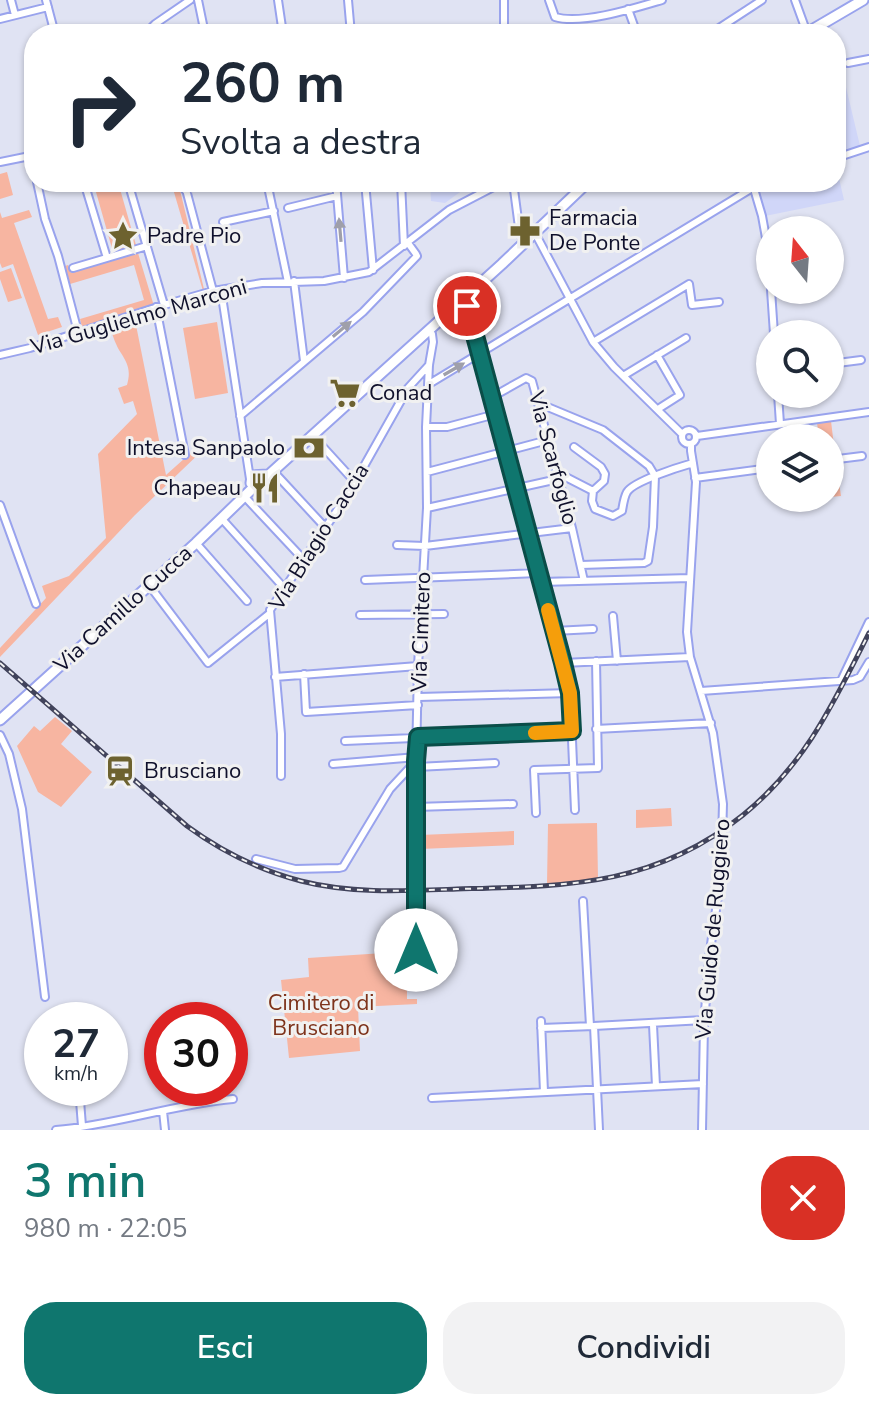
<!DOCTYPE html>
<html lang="it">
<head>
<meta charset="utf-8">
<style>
  :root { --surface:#fff; --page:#f2f2f3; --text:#1f2937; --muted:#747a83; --accent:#0f766e }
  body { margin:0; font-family:"Nunito Sans",sans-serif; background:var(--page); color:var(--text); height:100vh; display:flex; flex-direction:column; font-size:30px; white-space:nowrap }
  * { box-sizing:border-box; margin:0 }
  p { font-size:26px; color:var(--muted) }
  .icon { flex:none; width:44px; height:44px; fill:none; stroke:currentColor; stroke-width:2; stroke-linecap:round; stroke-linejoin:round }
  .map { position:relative; height:1130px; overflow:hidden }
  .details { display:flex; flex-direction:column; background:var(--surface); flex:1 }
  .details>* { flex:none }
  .top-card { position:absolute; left:24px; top:24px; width:822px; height:168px; border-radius:32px; box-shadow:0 2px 6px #0004; background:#fff; color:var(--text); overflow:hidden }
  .needle { width:52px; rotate:343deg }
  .fabs { position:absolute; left:756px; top:216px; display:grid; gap:16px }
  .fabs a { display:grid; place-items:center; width:88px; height:88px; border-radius:50%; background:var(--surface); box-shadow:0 2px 6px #0004; font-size:40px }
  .speed { position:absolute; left:24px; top:1002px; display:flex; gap:16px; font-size:40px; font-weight:700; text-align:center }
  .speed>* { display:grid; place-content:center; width:104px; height:104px; border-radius:50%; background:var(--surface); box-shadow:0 2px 6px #0004; line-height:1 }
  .speed small { font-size:20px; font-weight:400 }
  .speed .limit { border:12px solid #d22; background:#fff; color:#111 }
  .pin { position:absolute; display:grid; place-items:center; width:68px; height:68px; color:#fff; margin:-34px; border:4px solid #fff; border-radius:50%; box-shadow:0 2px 8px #0007 }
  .me { position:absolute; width:88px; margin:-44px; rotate:0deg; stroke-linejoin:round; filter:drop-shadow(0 0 6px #0008) }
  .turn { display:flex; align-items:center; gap:28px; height:168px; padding:0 24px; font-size:36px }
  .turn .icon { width:104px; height:104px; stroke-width:2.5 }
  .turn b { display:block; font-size:56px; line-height:68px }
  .round { display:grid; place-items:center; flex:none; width:84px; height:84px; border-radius:32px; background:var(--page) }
  .overview { display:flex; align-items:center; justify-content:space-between; height:136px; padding:0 24px }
  h1 { font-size:48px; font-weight:600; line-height:60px; color:var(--accent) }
  .cta { display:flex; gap:16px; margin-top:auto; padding:16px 24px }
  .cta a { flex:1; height:92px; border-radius:32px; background:var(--accent); color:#fff; font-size:32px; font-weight:600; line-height:92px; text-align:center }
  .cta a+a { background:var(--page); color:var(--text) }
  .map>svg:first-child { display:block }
</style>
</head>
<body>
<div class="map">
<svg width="869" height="1130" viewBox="0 0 869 1130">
  <rect width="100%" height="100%" fill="#e0e3f3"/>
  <path fill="#d0d6f8" d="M845 83 860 146 836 154V85Z
    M836 165 844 200 765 216 759 191 784 182H836Z
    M430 182H467V187L445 203 431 201Z"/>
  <path fill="#f7b5a1" d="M7 172 13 195 0 199V174Z
    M105 182H118L136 245 113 252 94 185Z
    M171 182H178L204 289 203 291Z
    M29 210 32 217 14 223 48 319 58 317 62 327 38 335 13 264 2 268 0 263V212L2 218Z
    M138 253 154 306 82 327 80 319 144 300 134 265 70 284 65 266 68 265 71 273Z
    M11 268 22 298 8 302 0 279V272Z
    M135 320 166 475 204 441 205 448 135 515 0 657V648L46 598 42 586 69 576 106 538 98 454 137 414 133 401 124 404 118 388 127 385C131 371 128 364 121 353 116 346 113 336 110 328Z
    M217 322 228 393 195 399 183 328Z
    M831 421 835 454 830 455V438H819L817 423Z
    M836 462 841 496 830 497V463Z
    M55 717 72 731 61 744 92 772 61 807 38 792 17 746 34 726 40 731Z
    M671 808 672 826 636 828V810Z
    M597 823 598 879 547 884 548 824Z
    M514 831V845L420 849V835Z
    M414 951 415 982H407V999H417V1004L358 1007 360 1051 289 1058 281 980 309 977 308 958Z"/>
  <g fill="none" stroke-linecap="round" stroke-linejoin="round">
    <g stroke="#99a3ed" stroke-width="10">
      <path id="street" d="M11 0 15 15
        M46 0 55 34
        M198 0 205 34
        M278 0 283 34
        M348 0 351 34
        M504 0V34
        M549 0 555 17C582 25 635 8 662 0
        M795 0 807 33
        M628 9 637 34
        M0 19 48 7
        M145 34 155 24 190 0
        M710 34 762 0
        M848 63 869 59
        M30 156 34 170
        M836 158 869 147
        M0 162 30 156 34 151
        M37 182 45 219 58 256 78 332
        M84 182 107 258
        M128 182 164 305
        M184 182 213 291
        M267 182 288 282
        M336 182 344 278
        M365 182 373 270
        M401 182 404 246
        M513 182 520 235 525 241
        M752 182 762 216 770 260
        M185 190 203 182
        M288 208 337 196
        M223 222 274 211
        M535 233 593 342 614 367 682 434
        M73 268 147 246
        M294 281 304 361
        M221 290 250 479
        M771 290 774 334
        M465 298 570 693 575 810
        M156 307 185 455
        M593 342 689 284 692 305 719 302
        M0 355 30 348 164 305 213 291 262 283 324 281 369 272 449 210 503 182
        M657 355 680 395 658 409
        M830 364 861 360
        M623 376 686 338
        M429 384 754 187 767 182
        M778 394 780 424
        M492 397 526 378 532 381 572 528 584 581
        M538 403 603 430 649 466 655 476 653 527 648 561 644 563 581 565
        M240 416 363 312 417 256 416 254 408 243
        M426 427H447L496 414
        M682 437a7 7 0 1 1 14 0a7 7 0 1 1-14 0Z
        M313 436 355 482
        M697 436 869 412
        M691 444V451L696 482 687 632 690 657 713 733 723 804 721 875 709 958 704 1025 702 1130
        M574 447 601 467 605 474 604 481 593 491
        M830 460 862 456
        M273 471 323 525
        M427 472 548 440
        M556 472 593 491 592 501 595 509 613 516 622 511C623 505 624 497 627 492 634 481 679 467 693 463
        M695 478 770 468
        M245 497 304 560
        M0 505 36 604
        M427 508 558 479
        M222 519 285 589
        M196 543 247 601
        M397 545 425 546 572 528
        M365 580 538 573
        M541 582 690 578
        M149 585 208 663 269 614
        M360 615 444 614
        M613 616 617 661
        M554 631 593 629
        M563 663 690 657
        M304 674 306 712 418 705
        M275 677 418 666
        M841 681 869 622
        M701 691 853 680 860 677 869 662
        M419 697 570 693
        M596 729 711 723
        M0 735 9 754 22 809 45 997
        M345 741 572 731
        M333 764 417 757
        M417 767 495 763
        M281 776V734L270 610 350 491 408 388 429 365
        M416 807 513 804
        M536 813 534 770 598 768 596 661
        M256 859 295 869 339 868 343 867 390 789 416 761
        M583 901 590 1026
        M419 983 416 950V761L418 666 427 508 426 427 429 365 433 342 432 334 429 330
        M541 1021 544 1092
        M653 1025 656 1086
        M541 1028 594 1026
        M79 1088 82 1126
        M432 1098 703 1084
        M163 1111 165 1130
        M56 1130C116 1125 174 1104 233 1099
        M599 1130 594 1026 704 1020"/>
    </g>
    <g stroke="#99a3ed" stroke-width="13">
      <path id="secondary" d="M805 34 863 0
        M261 482 502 264 588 182
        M258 485 251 483 252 476 268 475
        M0 720 196 543 255 486"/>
    </g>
    <use href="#street" stroke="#fff" stroke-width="6"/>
    <use href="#secondary" stroke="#fff" stroke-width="9"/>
    <g stroke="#41435b" stroke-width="5">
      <path id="rail" d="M0 663 187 826C221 851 259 870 301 881 352 894 404 891 457 889 566 886 653 887 743 815 805 765 834 702 869 633"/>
    </g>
    <use href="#rail" stroke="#f1f1f1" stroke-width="2" stroke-dasharray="6" stroke-linecap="butt"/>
  </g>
  <defs><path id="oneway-solid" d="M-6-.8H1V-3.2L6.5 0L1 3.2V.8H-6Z" transform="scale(2)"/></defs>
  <g fill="#9f9faa">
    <use href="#oneway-solid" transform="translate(340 230) rotate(-95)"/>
    <use href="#oneway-solid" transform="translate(342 329) rotate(-40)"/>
    <use href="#oneway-solid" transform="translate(454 369) rotate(-30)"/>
  </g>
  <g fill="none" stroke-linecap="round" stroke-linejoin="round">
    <g stroke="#0a4d48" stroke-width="20">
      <path id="route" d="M416 950V761L418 737 572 731 570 693 563 663 467 306"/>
    </g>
    <use href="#route" stroke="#0f766e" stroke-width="14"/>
    <path stroke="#f59e0b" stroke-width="14" d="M535 733 572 731 570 693 548 610"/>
  </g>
  <defs>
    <g id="pharmacy-bare" transform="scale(2.4)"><path d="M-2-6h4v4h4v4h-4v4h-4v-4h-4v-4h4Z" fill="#6d622f" stroke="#f1f1f1" stroke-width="2.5" paint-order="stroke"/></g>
    <g id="sight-bare" transform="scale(2.4)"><path d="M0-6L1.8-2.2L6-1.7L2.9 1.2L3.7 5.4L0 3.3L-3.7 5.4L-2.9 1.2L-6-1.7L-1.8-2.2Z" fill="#6d622f" stroke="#f1f1f1" stroke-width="2.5" paint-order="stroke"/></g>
    <g id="supermarket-bare" transform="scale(2.4)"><path d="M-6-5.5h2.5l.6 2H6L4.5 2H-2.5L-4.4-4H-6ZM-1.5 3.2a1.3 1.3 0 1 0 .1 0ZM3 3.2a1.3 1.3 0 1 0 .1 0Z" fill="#6d622f" stroke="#f1f1f1" stroke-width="2.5" paint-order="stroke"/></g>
    <g id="bank-bare" transform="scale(2.4)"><path d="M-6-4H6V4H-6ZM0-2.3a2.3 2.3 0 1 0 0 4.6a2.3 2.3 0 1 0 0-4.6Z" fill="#6d622f" stroke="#f1f1f1" stroke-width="2.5" paint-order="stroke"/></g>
    <g id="restaurant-bare" transform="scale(2.4)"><path d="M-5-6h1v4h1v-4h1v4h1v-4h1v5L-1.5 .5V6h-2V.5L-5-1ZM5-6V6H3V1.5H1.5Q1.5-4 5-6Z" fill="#6d622f" stroke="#f1f1f1" stroke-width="2.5" paint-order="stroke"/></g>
    <g id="station-bare" transform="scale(2.4)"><path d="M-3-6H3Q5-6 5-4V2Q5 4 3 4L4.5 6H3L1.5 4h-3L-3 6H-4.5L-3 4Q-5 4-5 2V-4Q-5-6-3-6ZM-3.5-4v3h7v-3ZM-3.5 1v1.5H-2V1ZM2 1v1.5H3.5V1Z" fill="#6d622f" stroke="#f1f1f1" stroke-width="2.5" paint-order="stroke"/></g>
  </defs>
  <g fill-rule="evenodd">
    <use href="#pharmacy-bare" x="525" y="231"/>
    <use href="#sight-bare" x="123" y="236"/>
    <use href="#supermarket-bare" x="345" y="393"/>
    <use href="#bank-bare" x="309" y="448"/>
    <use href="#restaurant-bare" x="265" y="488"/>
    <use href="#station-bare" x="120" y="771"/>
  </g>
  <g text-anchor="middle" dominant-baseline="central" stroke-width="6" stroke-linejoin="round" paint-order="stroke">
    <g font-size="22" fill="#0f102b" stroke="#f1f1f1" text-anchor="start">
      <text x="549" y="218">Farmacia<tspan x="549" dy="25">De Ponte</tspan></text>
      <text x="147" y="236">Padre Pio</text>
      <text x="369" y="393">Conad</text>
      <text x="285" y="448" text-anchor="end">Intesa Sanpaolo</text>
      <text x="241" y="488" text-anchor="end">Chapeau</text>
      <text x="144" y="771">Brusciano</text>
    </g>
    <g font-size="22" fill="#0f102b" stroke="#f1f1f1">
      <text transform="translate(139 317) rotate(-16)">Via Guglielmo Marconi</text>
      <text transform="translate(553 458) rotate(75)">Via Scarfoglio</text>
      <text transform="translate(319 537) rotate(-58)">Via Biagio Caccia</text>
      <text transform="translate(123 609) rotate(-42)">Via Camillo Cucca</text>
      <text transform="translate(421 632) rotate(-88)">Via Cimitero</text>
      <text transform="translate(713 929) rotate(-85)">Via Guido de Ruggiero</text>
    </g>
    <g font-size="22" fill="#7e331b" stroke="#f1f1f1">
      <text x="321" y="1003">Cimitero di<tspan x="321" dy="25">Brusciano</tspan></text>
    </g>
  </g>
</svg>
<div class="fabs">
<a><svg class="needle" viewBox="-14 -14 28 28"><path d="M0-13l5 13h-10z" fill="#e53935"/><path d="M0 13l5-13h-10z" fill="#747a83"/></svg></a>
<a><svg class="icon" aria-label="search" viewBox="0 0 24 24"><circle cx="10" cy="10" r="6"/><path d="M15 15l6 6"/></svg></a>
<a><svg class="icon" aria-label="layers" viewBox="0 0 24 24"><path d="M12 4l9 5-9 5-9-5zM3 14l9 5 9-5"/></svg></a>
</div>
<div class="speed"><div>27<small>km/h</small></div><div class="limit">30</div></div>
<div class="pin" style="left:467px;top:306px;background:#d93025"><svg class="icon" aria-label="arrive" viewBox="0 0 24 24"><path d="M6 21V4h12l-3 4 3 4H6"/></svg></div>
<svg class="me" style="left:416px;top:950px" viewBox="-20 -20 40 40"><circle r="19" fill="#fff"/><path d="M0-13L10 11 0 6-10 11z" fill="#0f766e"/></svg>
<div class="top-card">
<div class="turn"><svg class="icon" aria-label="right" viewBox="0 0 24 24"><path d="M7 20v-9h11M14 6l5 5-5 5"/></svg><div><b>260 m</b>Svolta a destra</div></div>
</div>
</div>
<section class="details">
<div class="overview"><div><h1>3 min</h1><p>980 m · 22:05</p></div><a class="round" style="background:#d93025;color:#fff"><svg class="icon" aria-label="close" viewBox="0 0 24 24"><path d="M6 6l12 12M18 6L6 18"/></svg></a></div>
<div class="cta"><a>Esci</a><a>Condividi</a></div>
</section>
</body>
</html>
